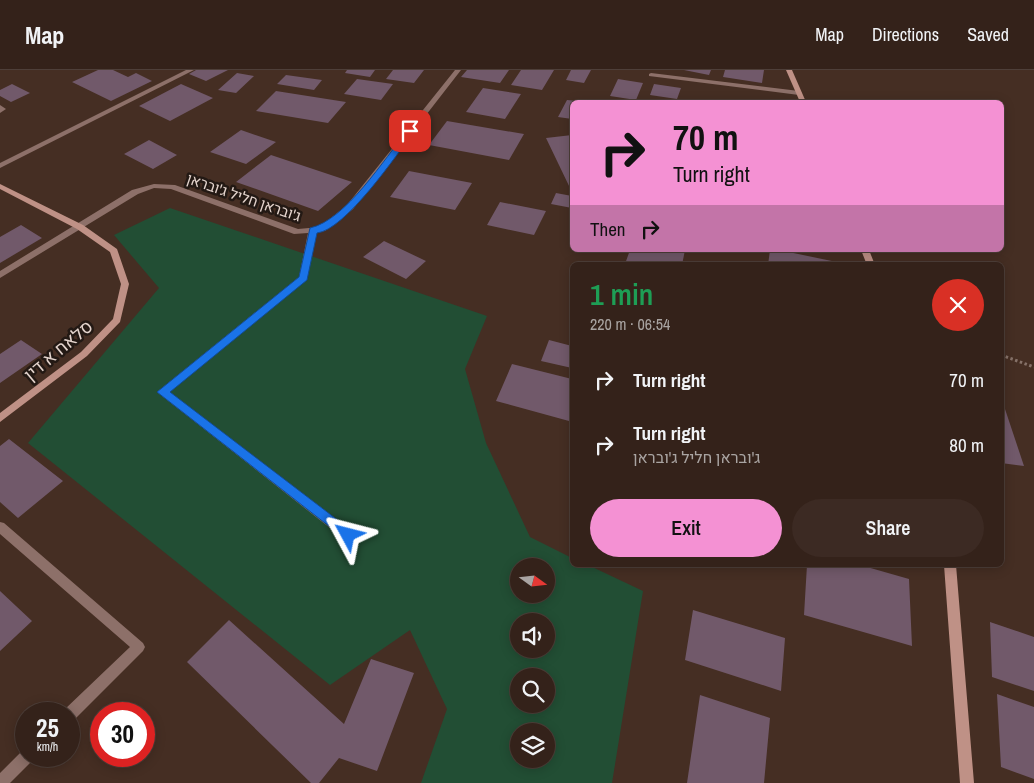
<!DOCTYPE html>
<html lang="en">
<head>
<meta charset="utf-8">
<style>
  :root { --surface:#34221a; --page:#3c2a23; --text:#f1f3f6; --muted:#a9a4a2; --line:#4e3f39; --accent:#f491d3 }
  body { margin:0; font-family:"Archivo Narrow",Heebo,sans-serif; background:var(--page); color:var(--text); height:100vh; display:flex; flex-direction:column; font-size:19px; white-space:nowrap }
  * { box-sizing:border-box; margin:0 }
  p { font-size:16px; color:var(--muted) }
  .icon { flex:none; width:28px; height:28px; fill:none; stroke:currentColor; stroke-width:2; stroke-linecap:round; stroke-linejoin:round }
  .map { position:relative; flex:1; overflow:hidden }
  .panel { position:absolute; left:570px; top:192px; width:434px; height:305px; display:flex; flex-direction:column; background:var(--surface); border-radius:8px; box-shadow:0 2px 12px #0003,0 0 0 1px var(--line) }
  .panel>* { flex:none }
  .top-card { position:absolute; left:570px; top:30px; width:434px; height:152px; border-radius:8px; box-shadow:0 2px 12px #0003,0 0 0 1px var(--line); background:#f491d3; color:#111; overflow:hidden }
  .needle { width:32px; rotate:105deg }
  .controls { position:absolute; left:510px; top:488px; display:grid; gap:10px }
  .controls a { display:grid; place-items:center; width:45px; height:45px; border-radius:50%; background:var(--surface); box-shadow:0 2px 12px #0003,0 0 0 1px var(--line); font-size:25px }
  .speed { position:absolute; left:15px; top:632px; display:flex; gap:10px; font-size:25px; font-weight:700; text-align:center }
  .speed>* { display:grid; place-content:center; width:65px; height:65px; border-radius:50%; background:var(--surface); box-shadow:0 2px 12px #0003,0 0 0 1px var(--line); line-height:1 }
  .speed small { font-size:12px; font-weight:400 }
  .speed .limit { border:8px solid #d22; background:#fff; color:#111 }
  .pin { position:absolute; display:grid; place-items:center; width:42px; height:42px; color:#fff; margin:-21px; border-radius:10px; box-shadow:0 2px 8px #0006 }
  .me { position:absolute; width:55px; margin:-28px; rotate:308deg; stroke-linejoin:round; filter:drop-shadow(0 0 4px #0008) }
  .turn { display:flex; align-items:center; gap:18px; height:105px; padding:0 20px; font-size:22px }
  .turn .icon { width:65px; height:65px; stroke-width:2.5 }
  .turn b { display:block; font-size:35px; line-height:42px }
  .then { display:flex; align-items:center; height:48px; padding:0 20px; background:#0003; gap:10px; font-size:19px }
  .round { display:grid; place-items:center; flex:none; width:52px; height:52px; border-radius:26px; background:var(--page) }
  .overview { display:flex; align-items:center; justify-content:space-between; height:85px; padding:0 20px }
  h1 { font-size:30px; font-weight:600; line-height:38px; color:#1e9e55 }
  .action { display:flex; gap:10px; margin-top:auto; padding:10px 20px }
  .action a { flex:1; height:58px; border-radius:30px; background:var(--accent); color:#111; font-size:20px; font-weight:600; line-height:58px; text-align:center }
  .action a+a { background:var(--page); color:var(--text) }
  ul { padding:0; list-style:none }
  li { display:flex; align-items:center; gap:15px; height:65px; padding:0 20px }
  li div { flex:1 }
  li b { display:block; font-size:19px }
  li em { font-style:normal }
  header { display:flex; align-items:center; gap:30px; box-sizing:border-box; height:70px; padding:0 25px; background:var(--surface); border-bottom:1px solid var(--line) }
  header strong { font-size:24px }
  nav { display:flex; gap:28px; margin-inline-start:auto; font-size:18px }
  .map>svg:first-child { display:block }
</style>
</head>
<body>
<header>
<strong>Map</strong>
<nav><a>Map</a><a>Directions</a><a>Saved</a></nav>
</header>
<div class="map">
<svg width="1034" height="713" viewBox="0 0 1034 713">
  <rect width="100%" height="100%" fill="#452e23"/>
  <path fill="#224e34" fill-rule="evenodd" d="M170 138 487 246 465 299 486 373 530 467 572 488V495H588L643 521 612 713H421L447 639 410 560 330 615 28 373 159 218 114 165ZM519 496H546V524H519ZM519 551H546V579H519ZM519 606H546V634H519ZM519 661H546V689H519Z"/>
  <path fill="#71596a" d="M98 0H113L128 7 136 3 152 11 111 31 72 12Z
    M196 0H228L206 11 189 4Z
    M347 0H375L370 7 345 3Z
    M393 0H424L414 13 386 9Z
    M467 0H509L500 13 461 7Z
    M521 0H554L542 20 511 15Z
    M571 0H591L584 13 566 10Z
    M684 0H711L709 5Z
    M725 0H764L762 13 723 7Z
    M237 3 254 6 236 23 218 20Z
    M286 5 322 10 314 20 277 14Z
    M357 9 393 14 381 30 344 24Z
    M618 9 643 13 636 30 610 26Z
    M12 14 30 23 11 32 0 26V20Z
    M181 14 213 28 170 51 139 36Z
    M654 14 681 18 677 29 650 25Z
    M483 18 521 24 505 49 466 42Z
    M276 21 346 32 328 53 256 41Z
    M567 30 578 31 572 32V49L558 47Z
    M447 51 524 64 509 90 429 75Z
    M241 60 276 72 246 94 210 82Z
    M572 65V119L570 118 546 68Z
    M149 70 177 85 153 99 124 84Z
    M271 85 352 112 318 141 236 112Z
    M409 101 472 113 455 140 390 127Z
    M556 123 572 126V138L551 134Z
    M500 132 546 141 534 165 487 155Z
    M21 155 42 168 0 193V167Z
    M384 171 426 191 406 209 363 187Z
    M630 180H685L682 195H629L625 194Z
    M770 180H779L851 195H768Z
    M21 270 42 284 0 313V284Z
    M549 270 572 276V298L541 291Z
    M512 294 572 309V340L569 351 496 331Z
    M1001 330H1002L1024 396 1001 393Z
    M9 369 63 411 18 448 0 432V376Z
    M807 495H860L909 509 912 576 804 545Z
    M0 521 32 551 0 581Z
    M693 540 785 568 781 621 685 590Z
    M229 550 344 654 371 589 414 603 377 701 339 688 319 713H311L187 592Z
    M990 552 1034 567V621L992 607Z
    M997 624 1034 637V709L1001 697Z
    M700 625 770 648 764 713H687Z"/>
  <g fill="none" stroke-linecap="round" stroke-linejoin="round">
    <path stroke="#867269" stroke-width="3" stroke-dasharray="2.5 2.5" stroke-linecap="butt" d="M1001 285 1034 297"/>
    <path fill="#8d7069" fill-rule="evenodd" d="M186 0H194L0 98V93Z
      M455 0H461L353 139 325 161 316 162 306 210 169 322 352 461 354 465 352 469 348 470 344 469 157 322 299 207 308 163 294 164 171 119 154 118 138 124 0 208V201L132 120 154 114 175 115 298 159 320 157 347 135Z
      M651 3 799 21 802 23 799 25 649 6V4Z
      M0 35 6 39 0 43Z
      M0 452 4 453 143 573 145 577 143 581 74 650 69 652V644H63L64 640 130 577 0 464Z
      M26 679V686H34L32 691 10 713H0V703L22 681Z"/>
    <path fill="#bf9186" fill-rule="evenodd" d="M786 0H792L806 32H800Z
      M0 114 83 155 117 179 129 214 120 252 87 286 0 352V343L81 282 113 249 121 214 110 182 77 159 0 119Z
      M861 180H869L875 195H867Z
      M944 495H956L974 713H960Z"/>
  </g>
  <path fill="#1a73e8" stroke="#114b97" d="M408 60 414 61C397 85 345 160 317 163L307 210 170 322 352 461 354 465 352 469 348 471 157 322 299 207 310 158C346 150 384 89 408 60Z"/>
  <g text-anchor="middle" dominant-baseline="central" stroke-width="5" stroke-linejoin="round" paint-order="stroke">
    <g font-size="15" fill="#e4d4cd" stroke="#231914">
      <text transform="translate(244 127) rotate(19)">ג'ובראן חליל ג'ובראן</text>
    </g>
    <g font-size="18" fill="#e4d4cd" stroke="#231914">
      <text transform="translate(58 280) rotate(-40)">סלאח א דין</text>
    </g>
  </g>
</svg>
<div class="controls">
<a><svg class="needle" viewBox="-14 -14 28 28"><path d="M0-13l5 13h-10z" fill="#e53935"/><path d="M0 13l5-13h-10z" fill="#a9a4a2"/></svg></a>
<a><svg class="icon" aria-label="sound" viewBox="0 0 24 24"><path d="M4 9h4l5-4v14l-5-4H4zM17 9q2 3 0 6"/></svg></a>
<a><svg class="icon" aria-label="search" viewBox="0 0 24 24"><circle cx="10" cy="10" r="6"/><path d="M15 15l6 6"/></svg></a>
<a><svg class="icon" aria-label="layers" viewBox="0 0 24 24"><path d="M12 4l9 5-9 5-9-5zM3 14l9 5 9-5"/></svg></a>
</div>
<div class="speed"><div>25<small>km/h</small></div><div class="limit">30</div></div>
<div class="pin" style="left:410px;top:61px;background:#d93025"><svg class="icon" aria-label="arrive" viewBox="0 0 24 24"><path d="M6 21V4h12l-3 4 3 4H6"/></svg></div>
<svg class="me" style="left:348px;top:465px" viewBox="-20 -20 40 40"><path d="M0-17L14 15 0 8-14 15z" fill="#1a73e8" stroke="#fff" stroke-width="4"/></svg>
<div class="top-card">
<div class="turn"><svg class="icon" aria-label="right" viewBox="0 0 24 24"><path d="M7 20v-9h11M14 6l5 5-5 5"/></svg><div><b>70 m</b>Turn right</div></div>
<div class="then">Then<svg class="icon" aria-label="right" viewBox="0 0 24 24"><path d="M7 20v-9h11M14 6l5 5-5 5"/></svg></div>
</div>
<section class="panel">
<div class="overview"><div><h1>1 min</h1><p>220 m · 06:54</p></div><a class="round" style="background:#d93025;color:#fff"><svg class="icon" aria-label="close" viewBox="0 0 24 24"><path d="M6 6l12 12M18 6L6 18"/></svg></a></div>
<ul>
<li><svg class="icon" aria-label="right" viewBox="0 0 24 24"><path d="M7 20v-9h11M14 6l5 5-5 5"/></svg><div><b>Turn right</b></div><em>70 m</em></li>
<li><svg class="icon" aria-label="right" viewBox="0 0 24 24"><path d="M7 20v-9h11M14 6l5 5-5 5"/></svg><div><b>Turn right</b><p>ג'ובראן חליל ג'ובראן</p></div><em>80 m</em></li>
</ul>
<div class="action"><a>Exit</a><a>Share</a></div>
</section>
</div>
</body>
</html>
